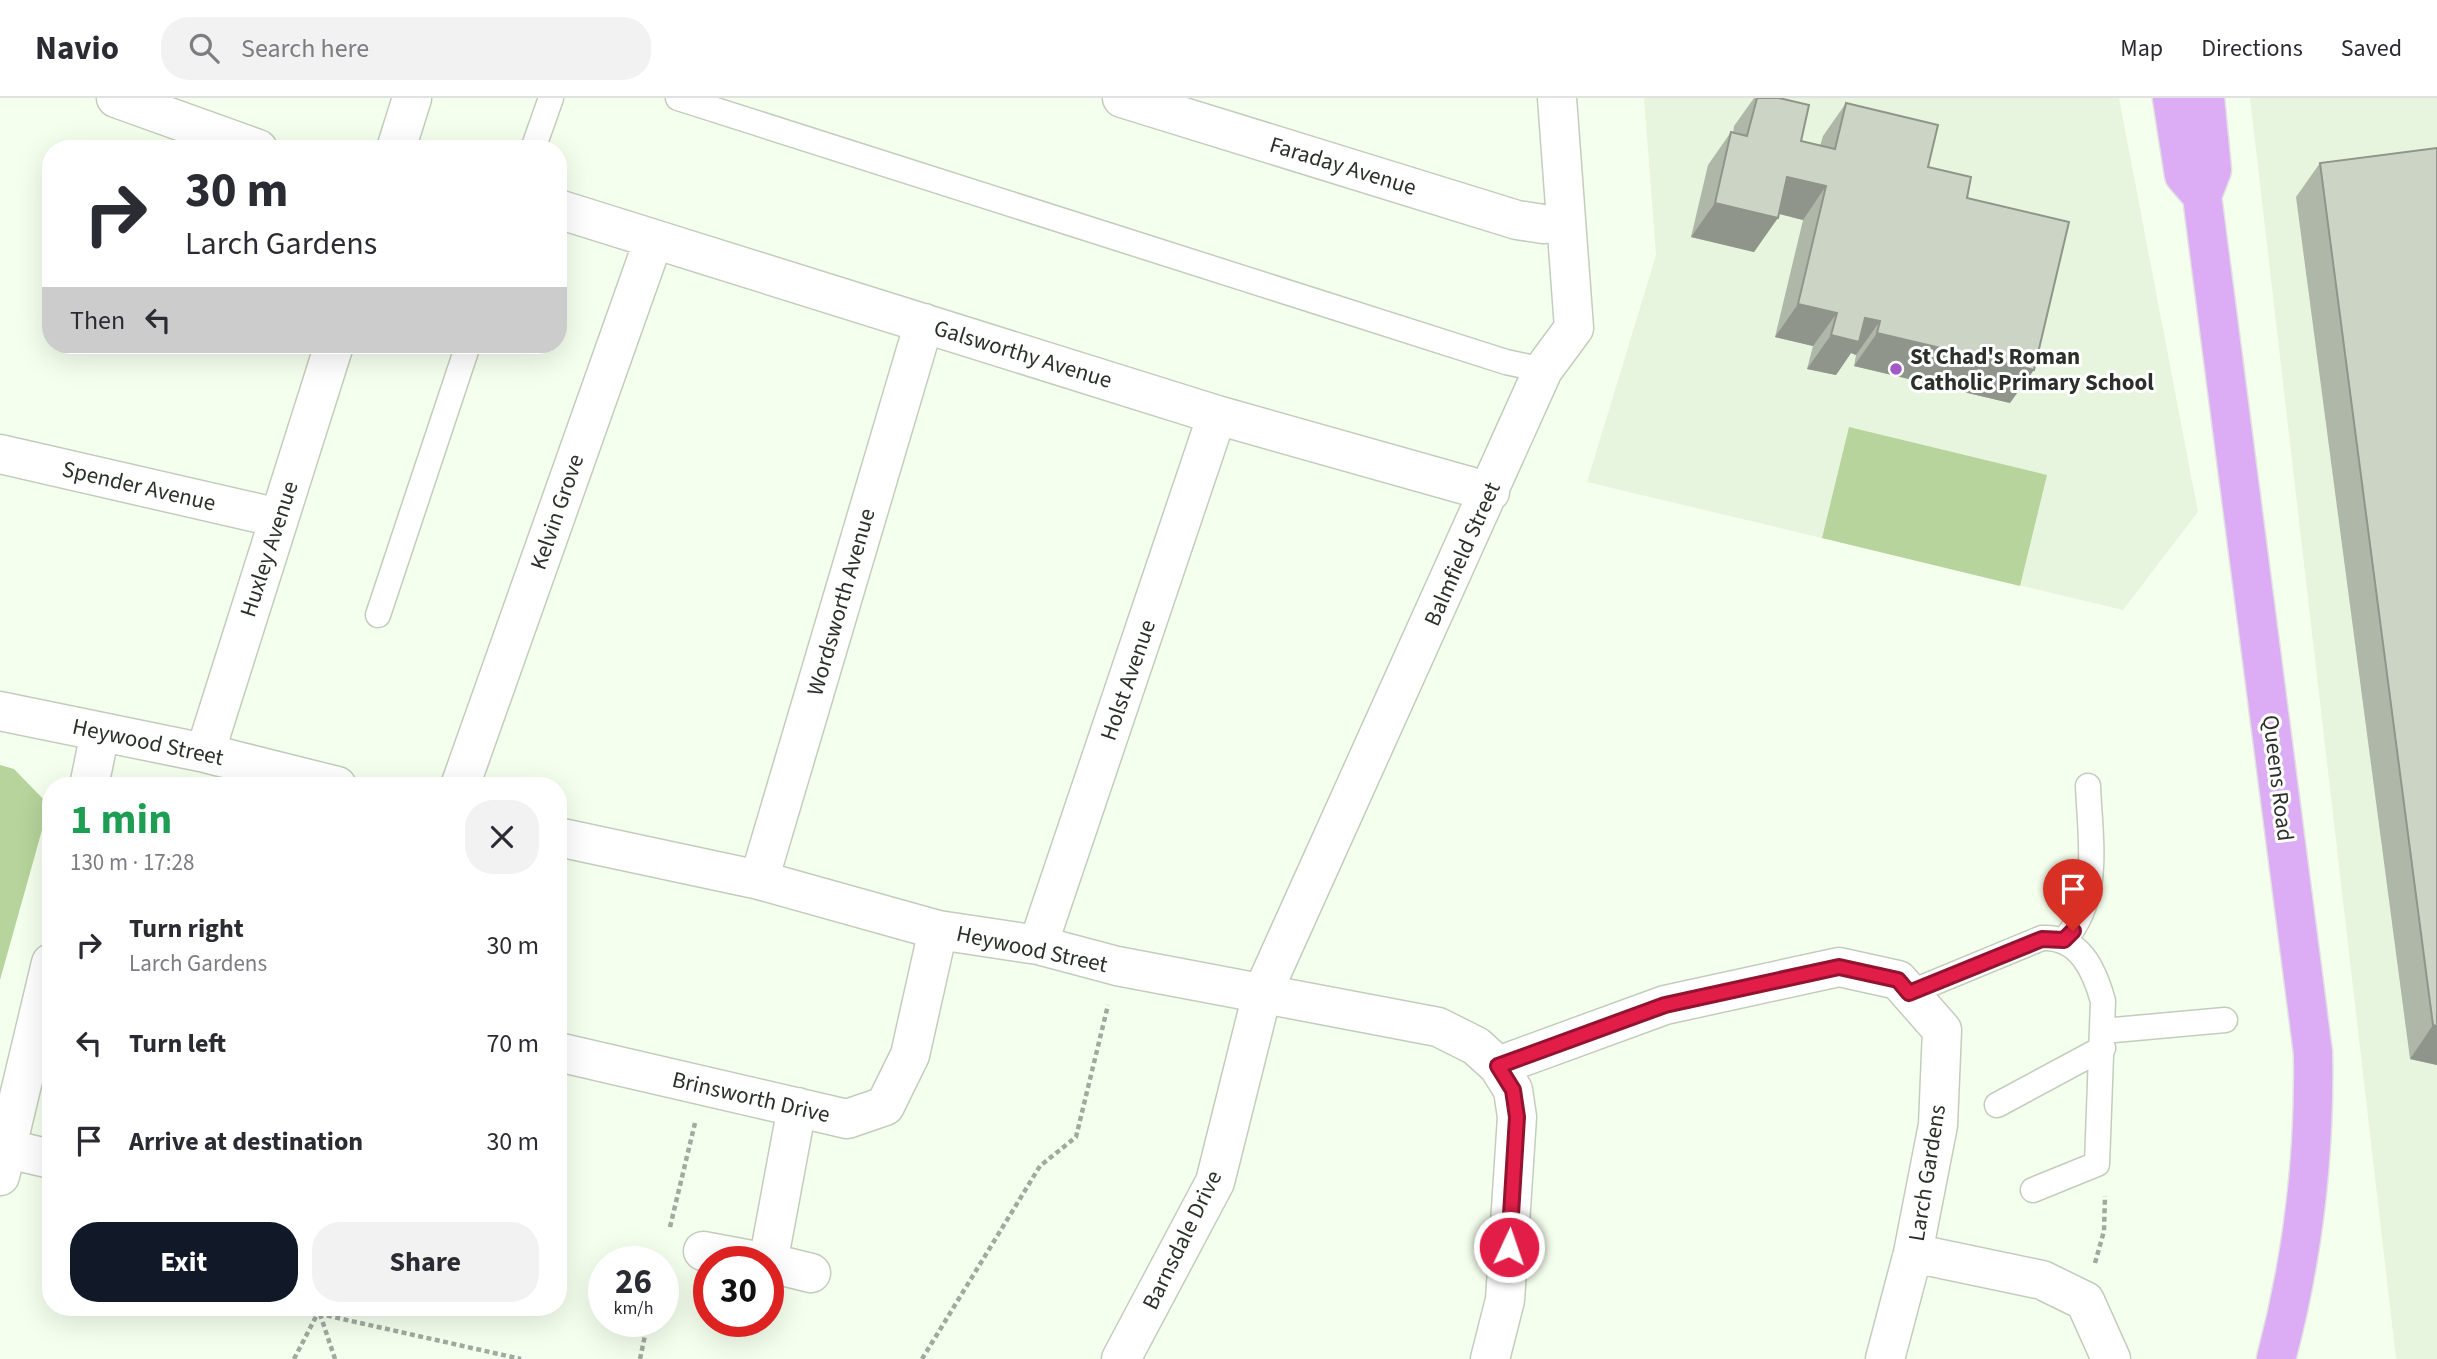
<!DOCTYPE html>
<html lang="en">
<head>
<meta charset="utf-8">
<style>
  :root { --surface:#fff; --page:#f2f2f3; --text:#2b2b33; --muted:#7c7c81; --line:#e1e1e2; --accent:#111827 }
  body { margin:0; font-family:"Source Sans 3",sans-serif; background:var(--page); color:var(--text); height:100vh; display:flex; flex-direction:column; font-size:26px; white-space:nowrap }
  * { box-sizing:border-box; margin:0 }
  p { font-size:23px; color:var(--muted) }
  .icon { flex:none; width:38px; height:38px; fill:none; stroke:currentColor; stroke-width:2; stroke-linecap:round; stroke-linejoin:round }
  .map { position:relative; flex:1; overflow:hidden }
  .sheet { position:absolute; left:42px; top:679px; width:525px; height:539px; display:flex; flex-direction:column; background:var(--surface); border-radius:28px; box-shadow:0 7px 28px #0002 }
  .sheet>* { flex:none }
  .guide { position:absolute; left:42px; top:42px; width:525px; height:214px; border-radius:28px; box-shadow:0 7px 28px #0002; background:#fff; color:var(--text); overflow:hidden }
  .speed { position:absolute; left:588px; top:1148px; display:flex; gap:14px; font-size:35px; font-weight:700; text-align:center }
  .speed>* { display:grid; place-content:center; width:91px; height:91px; border-radius:50%; background:var(--surface); box-shadow:0 7px 28px #0002; line-height:1 }
  .speed small { font-size:18px; font-weight:400 }
  .speed .limit { border:10px solid #d22; background:#fff; color:#111 }
  .pin { position:absolute; display:grid; place-items:center; width:60px; height:60px; color:#fff; margin:-72px -30px; border-radius:50% 50% 50% 0; rotate:-45deg; box-shadow:0 0 7px #0007 }
  .pin .icon { rotate:45deg }
  .me { position:absolute; width:77px; margin:-38px; rotate:3deg; stroke-linejoin:round; filter:drop-shadow(0 0 5px #0008) }
  .turn { display:flex; align-items:center; gap:24px; height:147px; padding:0 28px; font-size:32px }
  .turn .icon { width:91px; height:91px; stroke-width:2.5 }
  .turn b { display:block; font-size:49px; line-height:60px }
  .then { display:flex; align-items:center; height:66px; padding:0 28px; background:#0003; gap:14px; font-size:26px }
  .round { display:grid; place-items:center; flex:none; width:74px; height:74px; border-radius:28px; background:var(--page) }
  .headline { display:flex; align-items:center; justify-content:space-between; height:119px; padding:0 28px }
  h1 { font-size:42px; font-weight:700; line-height:52px; color:#1e9e55 }
  .primary-button { display:flex; gap:14px; margin-top:auto; padding:14px 28px }
  .primary-button a { flex:1; height:80px; border-radius:28px; background:var(--accent); color:#fff; font-size:28px; font-weight:700; line-height:80px; text-align:center }
  .primary-button a+a { background:var(--page); color:var(--text) }
  ul { padding:0; list-style:none }
  li { display:flex; align-items:center; gap:21px; height:98px; padding:0 28px }
  li div { flex:1 }
  li b { display:block; font-size:26px }
  li em { font-style:normal }
  header { display:flex; align-items:center; gap:42px; box-sizing:border-box; height:98px; padding:0 35px; background:var(--surface); border-bottom:2px solid var(--line) }
  header strong { font-size:33px }
  nav { display:flex; gap:38px; margin-inline-start:auto; font-size:24px }
  .search { width:490px; height:63px; background:var(--page); display:flex; align-items:center; gap:18px; box-sizing:border-box; padding:0 24px; border-radius:28px; color:var(--muted); font-size:26px }
  .map>svg:first-child { display:block }
</style>
</head>
<body>
<header>
<strong>Navio</strong>
<div class="search"><svg class="icon" aria-label="search" viewBox="0 0 24 24"><circle cx="10" cy="10" r="6"/><path d="M15 15l6 6"/></svg>Search here</div>
<nav><a>Map</a><a>Directions</a><a>Saved</a></nav>
</header>
<div class="map">
<svg width="2437" height="1261" viewBox="0 0 2437 1261">
  <rect width="100%" height="100%" fill="#f5ffee"/>
  <path fill="#e8f5de" d="M1644 0H2119L2198 414 2123 512 1587 384 1656 157Z
    M2250 0H2437V1261H2396Z"/>
  <path fill="#b6d49b" d="M1849 329 2047 377 2020 488 1822 440Z
    M0 667 14 671 49 707 0 882Z"/>
  <g fill="none" stroke-linecap="round" stroke-linejoin="round">
    <g stroke="#c4cdbd" stroke-width="27">
      <path id="service" d="M678 0 1506 264 1543 272
        M533 51 551 0
        M378 517 468 247
        M2064 842C2102 800 2090 741 2088 688
        M1909 895 2042 840C2079 838 2094 871 2103 903L2097 1066 2033 1092
        M2103 933 2225 922
        M1997 1007 2103 950"/>
    </g>
    <g stroke="#c4cdbd" stroke-width="41">
      <path id="minor" d="M116 0 258 51
        M1122 0 1517 122 1543 126 1565 123
        M396 51 412 0
        M558 111 1217 317 1490 394
        M0 356 279 420
        M0 613 205 655 337 688
        M205 655 334 247
        M89 688 100 635
        M460 688 654 141
        M558 739 759 782 938 832 1038 847 1117 868 1438 929 1476 948 1498 968 1513 992 1517 1019 1505 1202 1490 1261
        M759 782 924 225
        M1038 847 1217 317
        M558 954 847 1021 885 1008 910 957 938 832
        M1498 968 1665 907 1839 869 1898 882 1942 932 1938 1027 1913 1155 2042 1182 2085 1203 2111 1261
        M8 1051 51 1061
        M0 1078 51 865
        M703 1153 762 1164
        M768 1165 797 1009
        M770 1165 811 1175
        M1121 1261 1215 1084 1262 896 1543 272 1574 230 1557 0
        M1885 1261 1913 1155"/>
    </g>
    <g stroke="#e1e2e1" stroke-width="41">
      <path id="trunk" d="M2172 0 2184 77 2202 98
        M2205 0 2212 72 2202 98 2313 955C2315 1059 2303 1160 2276 1261"/>
    </g>
    <path stroke="#a2a99d" stroke-width="4.5" stroke-dasharray="5 3.5" stroke-linecap="butt" d="M670 1129 695 1025
      M2095 1165 2104 1133 2105 1098
      M313 1209 320 1216 521 1261
      M320 1216 335 1261
      M294 1261 321 1209
      M640 1261 648 1223
      M922 1261 1040 1068 1076 1039 1108 907"/>
    <use href="#service" stroke="#fff" stroke-width="24"/>
    <use href="#minor" stroke="#fff" stroke-width="38"/>
    <use href="#trunk" stroke="#dcacf4" stroke-width="38"/>
  </g>
  <path fill="#afb7a9" d="M1754 0H1779L1801 43 1820 48 1823 38 1846 5 1967 100 2010 305 1854 268 1856 257 1851 255 1836 277 1807 271 1813 248 1775 239 1803 122 1779 116 1754 154 1691 139 1708 67 1731 34 1733 35 1734 28Z
    M2437 50V967L2410 961 2296 99 2320 65Z"/>
  <path fill="#8f958a" d="M1787 79 1826 88 1803 122 1764 112Z
    M1715 105 1778 120 1754 154 1691 139Z
    M1798 206 1837 215 1813 248 1775 239Z
    M1865 220 1880 223 1856 257 1851 255 1836 277 1807 271 1831 237Z
    M1877 235 2034 272 2010 305 1854 268Z
    M2433 927 2437 928V967L2410 961Z"/>
  <path fill="#ccd5c5" stroke="#8f958a" stroke-width="2" d="M1757 0H1779L1809 7 1801 43 1835 51 1846 5 1938 27 1928 69 1971 79 1967 100 2069 124 2034 272 1877 235 1880 223 1865 220 1859 244 1831 237 1837 215 1798 206 1826 88 1787 79 1778 120 1715 105 1731 34 1747 38Z
    M2437 50V928L2433 927 2320 65Z"/>
  <g fill="none" stroke-linecap="round" stroke-linejoin="round">
    <g stroke="#92132f" stroke-width="18">
      <path id="route" d="M1509 1149 1517 1019 1513 992 1498 968 1665 907 1839 869 1898 882 1909 895 2042 841 2064 842 2073 833"/>
    </g>
    <use href="#route" stroke="#e11d48" stroke-width="12"/>
  </g>
  <circle fill="#a457c9" stroke="#fff" stroke-width="2.5" cx="1896" cy="271" r="7"/>
  <g text-anchor="middle" dominant-baseline="central" stroke-width="6" stroke-linejoin="round" paint-order="stroke">
    <g font-size="23" fill="#2c302a" stroke="#fff">
      <text transform="translate(1343 68) rotate(17)">Faraday Avenue</text>
      <text transform="translate(1023 256) rotate(17)">Galsworthy Avenue</text>
      <text transform="translate(139 388) rotate(13)">Spender Avenue</text>
      <text transform="translate(557 414) rotate(-71)">Kelvin Grove</text>
      <text transform="translate(269 451) rotate(-72)">Huxley Avenue</text>
      <text transform="translate(1462 456) rotate(-66)">Balmfield Street</text>
      <text transform="translate(841 504) rotate(-74)">Wordsworth Avenue</text>
      <text transform="translate(1128 582) rotate(-71)">Holst Avenue</text>
      <text transform="translate(148 644) rotate(12)">Heywood Street</text>
      <text transform="translate(2278 680) rotate(83)">Queens Road</text>
      <text transform="translate(1032 851) rotate(12)">Heywood Street</text>
      <text transform="translate(751 999) rotate(13)">Brinsworth Drive</text>
      <text transform="translate(1927 1075) rotate(-81)">Larch Gardens</text>
      <text transform="translate(1182 1142) rotate(-64)">Barnsdale Drive</text>
    </g>
    <g font-size="23" font-weight="bold" fill="#2c302a" stroke="#fff" text-anchor="start">
      <text x="1910" y="258">St Chad's Roman<tspan x="1910" dy="26">Catholic Primary School</tspan></text>
    </g>
  </g>
</svg>
<div class="speed"><div>26<small>km/h</small></div><div class="limit">30</div></div>
<div class="pin" style="left:2073px;top:833px;background:#d93025"><svg class="icon" aria-label="arrive" viewBox="0 0 24 24"><path d="M6 21V4h12l-3 4 3 4H6"/></svg></div>
<svg class="me" style="left:1509px;top:1149px" viewBox="-20 -20 40 40"><circle r="17" fill="#e11d48" stroke="#fff" stroke-width="3"/><path d="M0-11L8 9 0 5-8 9z" fill="#fff"/></svg>
<div class="guide">
<div class="turn"><svg class="icon" aria-label="right" viewBox="0 0 24 24"><path d="M7 20v-9h11M14 6l5 5-5 5"/></svg><div><b>30 m</b>Larch Gardens</div></div>
<div class="then">Then<svg class="icon" aria-label="left" viewBox="0 0 24 24"><path d="M17 20v-9H6M10 6l-5 5 5 5"/></svg></div>
</div>
<section class="sheet">
<div class="headline"><div><h1>1 min</h1><p>130 m · 17:28</p></div><a class="round"><svg class="icon" aria-label="close" viewBox="0 0 24 24"><path d="M6 6l12 12M18 6L6 18"/></svg></a></div>
<ul>
<li><svg class="icon" aria-label="right" viewBox="0 0 24 24"><path d="M7 20v-9h11M14 6l5 5-5 5"/></svg><div><b>Turn right</b><p>Larch Gardens</p></div><em>30 m</em></li>
<li><svg class="icon" aria-label="left" viewBox="0 0 24 24"><path d="M17 20v-9H6M10 6l-5 5 5 5"/></svg><div><b>Turn left</b></div><em>70 m</em></li>
<li><svg class="icon" aria-label="arrive" viewBox="0 0 24 24"><path d="M6 21V4h12l-3 4 3 4H6"/></svg><div><b>Arrive at destination</b></div><em>30 m</em></li>
</ul>
<div class="primary-button"><a>Exit</a><a>Share</a></div>
</section>
</div>
</body>
</html>
